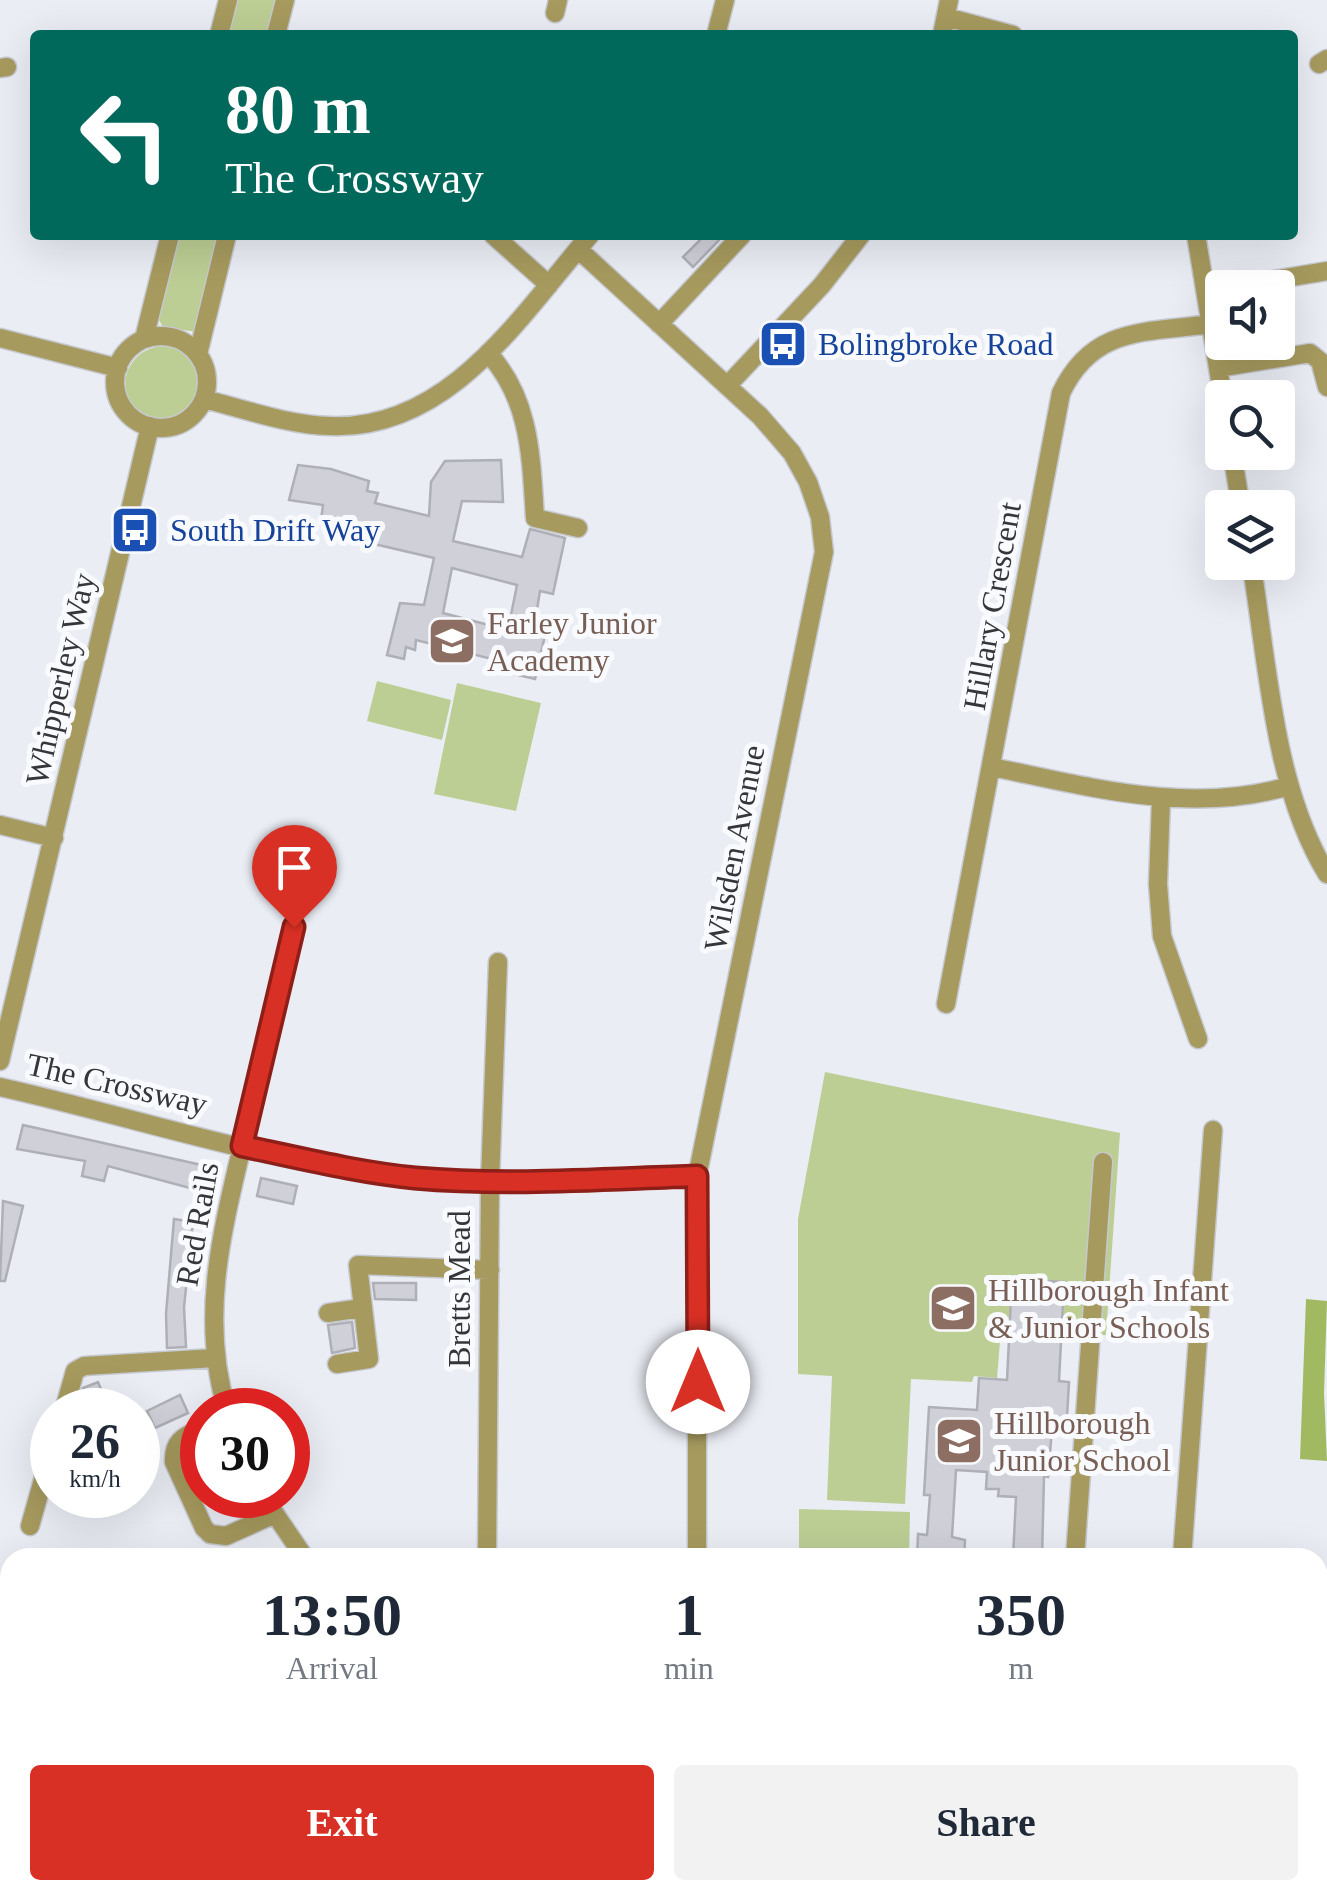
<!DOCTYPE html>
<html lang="en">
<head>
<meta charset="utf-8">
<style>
  :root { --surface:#fff; --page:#f2f2f3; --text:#1f2937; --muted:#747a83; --accent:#d93025 }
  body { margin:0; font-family:"Times New Roman",serif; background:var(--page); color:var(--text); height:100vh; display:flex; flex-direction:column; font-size:38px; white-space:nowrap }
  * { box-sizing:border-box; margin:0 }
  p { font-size:32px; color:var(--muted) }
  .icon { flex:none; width:55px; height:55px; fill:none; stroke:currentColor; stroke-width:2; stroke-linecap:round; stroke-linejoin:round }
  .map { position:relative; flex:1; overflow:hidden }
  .side { position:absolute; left:0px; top:1548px; width:1328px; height:352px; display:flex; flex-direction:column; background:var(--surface); border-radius:30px 30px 0 0; box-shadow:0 10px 40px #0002 }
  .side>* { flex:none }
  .guide { position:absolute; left:30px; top:30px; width:1268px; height:210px; border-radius:10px; box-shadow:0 10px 40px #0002; background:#00695c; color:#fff; overflow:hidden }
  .buttons { position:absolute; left:1205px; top:270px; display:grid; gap:20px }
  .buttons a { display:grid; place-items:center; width:90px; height:90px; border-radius:10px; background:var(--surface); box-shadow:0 10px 40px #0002; font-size:50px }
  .speed { position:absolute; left:30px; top:1388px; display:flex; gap:20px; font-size:50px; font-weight:700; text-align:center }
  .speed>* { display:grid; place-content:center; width:130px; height:130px; border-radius:50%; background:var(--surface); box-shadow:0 10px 40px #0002; line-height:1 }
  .speed small { font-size:25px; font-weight:400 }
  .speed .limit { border:15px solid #d22; background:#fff; color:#111 }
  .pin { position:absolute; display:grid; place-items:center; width:85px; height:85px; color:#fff; margin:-102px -42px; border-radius:50% 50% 50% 0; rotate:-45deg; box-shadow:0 0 10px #0007 }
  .pin .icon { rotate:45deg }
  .me { position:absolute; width:110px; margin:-55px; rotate:0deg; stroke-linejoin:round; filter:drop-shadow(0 0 8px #0008) }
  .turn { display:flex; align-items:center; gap:35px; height:210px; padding:0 30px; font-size:45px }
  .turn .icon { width:130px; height:130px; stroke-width:2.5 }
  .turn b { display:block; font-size:70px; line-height:85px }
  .eta { display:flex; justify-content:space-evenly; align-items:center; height:170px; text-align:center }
  .eta b { font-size:60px; font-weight:800; line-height:70px }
  .primary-button { display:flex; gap:20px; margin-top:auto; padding:20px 30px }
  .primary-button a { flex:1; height:115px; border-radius:10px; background:var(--accent); color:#fff; font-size:40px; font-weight:800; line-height:115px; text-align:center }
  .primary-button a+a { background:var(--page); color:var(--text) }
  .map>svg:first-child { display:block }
</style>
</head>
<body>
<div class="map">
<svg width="1327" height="1899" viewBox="0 0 1327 1899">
  <rect width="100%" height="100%" fill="#eaedf4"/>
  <path fill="#bcce94" d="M234 0H281L272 35H226Z
    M176 235H224L197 332 163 327 156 315Z
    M125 385a39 39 0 1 1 78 0a39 39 0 1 1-78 0Z
    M377 681 451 700 442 740 367 721Z
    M457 683 541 703 516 811 434 794Z
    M825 1072 1120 1133 1106 1335 1062 1334V1322L1002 1317 997 1378 974 1376 972 1382 911 1379 905 1504 827 1500 832 1376 798 1374V1219Z
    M799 1509 910 1512 909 1557H799Z
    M0 1671 10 1675V1890H314L318 1899H0Z"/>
  <path fill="#a1ba61" d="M1306 1299 1327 1301 1324 1393 1327 1461 1300 1459Z"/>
  <path fill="#cfd0d8" stroke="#afafb7" stroke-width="2.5" fill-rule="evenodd" d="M705 235H724L693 267 683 257Z
    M501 460 503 502 462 501 453 541 522 557 530 529 565 538 553 594 540 591 534 628 546 631 535 679 514 674 516 665 416 640 415 650 406 647 404 659 387 655 400 603 424 605 434 558 370 543 372 531 321 520 323 505 289 500 298 465 331 469 369 481 367 491 378 493 375 503 429 516 431 482 445 461ZM452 568 517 585 508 630 443 613Z
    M23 1125 206 1166 201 1191 108 1166 104 1181 82 1176 85 1161 17 1149Z
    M261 1178 297 1186 293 1204 257 1196Z
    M3 1201 23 1206 5 1281H0Z
    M174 1219 193 1222 184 1307 186 1347 167 1348 166 1314Z
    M1012 1279 1064 1282 1059 1381 1069 1382 1067 1417H1053L1048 1477 1044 1476 1042 1558H1013L1016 1497 998 1496 999 1489H986L987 1472 956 1470 952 1537 965 1540 964 1558H917L918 1534 927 1535 930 1495H924L929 1407 977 1410 979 1378 1007 1380Z
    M373 1283H416V1300L375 1299Z
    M352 1322 355 1348 332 1353 328 1325Z
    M98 1382 110 1410H83L80 1401 83 1388Z
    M180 1395 188 1413 155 1428 147 1411Z"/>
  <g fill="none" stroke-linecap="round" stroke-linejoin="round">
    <g stroke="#c6c8cf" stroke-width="21">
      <path id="minor" d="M555 13 558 0
        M946 17 1013 35
        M219 35 228 0
        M276 35 285 0
        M716 35 725 0
        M942 35 949 0
        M1319 64 1327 59
        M0 68 7 67
        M493 235 549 285
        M1196 235 1223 398
        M578 249 760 416 792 453 808 482 820 517 824 552 697 1177V1558
        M1226 288 1327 271
        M659 324 742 235
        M115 382a46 46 0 1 1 92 0a46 46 0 1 1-92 0Z
        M0 338 118 368
        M144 339 170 235
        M488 353C531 399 531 459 535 518L578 528
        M198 354 227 235
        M1218 368 1310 353 1320 361 1327 387
        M727 386 822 285 861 235
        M204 399C244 409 288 425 330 426 449 431 521 315 590 235
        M1232 452 1241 508
        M1251 562C1268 663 1273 786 1327 874
        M992 767C1090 787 1190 815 1289 786
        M1161 799 1158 884 1162 936 1198 1039
        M0 825 54 838
        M946 1004 1061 393C1093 326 1145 333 1211 324
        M0 1061 150 426
        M0 1087C135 1117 279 1166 416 1178 509 1186 603 1179 697 1177
        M328 1313 362 1308
        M337 1364 369 1359 358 1265 490 1270
        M64 1410 75 1371 84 1366 215 1358
        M227 1410C198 1314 224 1224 246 1130 262 1062 278 995 294 927
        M202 1428C185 1436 173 1440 174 1462L204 1528 210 1534 226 1536 273 1515
        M262 1495 305 1558
        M30 1526 52 1448
        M487 1558 490 1182 498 962
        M1075 1558 1103 1162
        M1182 1558 1213 1130
        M1258 1890 1277 1899
        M695 1899V1890"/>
    </g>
    <g stroke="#c6c8cf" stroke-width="26">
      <path id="major" d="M0 1658 10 1662
        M401 1890 420 1899"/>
    </g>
    <use href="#minor" stroke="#a69a5e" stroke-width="18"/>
    <use href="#major" stroke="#625403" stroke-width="22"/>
  </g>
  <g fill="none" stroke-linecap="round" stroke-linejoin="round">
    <g stroke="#8d1f18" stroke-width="25">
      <path id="route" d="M294 927 242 1146C300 1158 356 1172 415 1178 508 1186 603 1179 697 1176L698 1382"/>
    </g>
    <use href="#route" stroke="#d93025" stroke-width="18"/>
  </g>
  <defs>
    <g id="bus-square" transform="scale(2.5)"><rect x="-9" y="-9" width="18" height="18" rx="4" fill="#1a4fb4" stroke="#f8fafe"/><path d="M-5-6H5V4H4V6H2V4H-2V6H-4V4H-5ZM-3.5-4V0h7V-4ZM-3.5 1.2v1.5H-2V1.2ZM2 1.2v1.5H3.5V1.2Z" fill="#fff"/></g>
    <g id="school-square" transform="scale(2.5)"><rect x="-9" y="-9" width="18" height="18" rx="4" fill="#8d6e63" stroke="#f8fafe"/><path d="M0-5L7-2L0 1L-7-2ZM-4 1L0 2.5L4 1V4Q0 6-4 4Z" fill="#fff"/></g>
  </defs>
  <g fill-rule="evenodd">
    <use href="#bus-square" x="783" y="344"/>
    <use href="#bus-square" x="135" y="530"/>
    <use href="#school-square" x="452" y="641"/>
    <use href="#school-square" x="953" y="1308"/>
    <use href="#school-square" x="959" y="1441"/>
  </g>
  <g text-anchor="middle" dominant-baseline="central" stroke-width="10" stroke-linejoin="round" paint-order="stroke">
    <g font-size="32" fill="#164399" stroke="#f8fafe" text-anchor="start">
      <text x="818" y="344">Bolingbroke Road</text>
      <text x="170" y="530">South Drift Way</text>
    </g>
    <g font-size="32" fill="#353639" stroke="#f8fafe">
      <text transform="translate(992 606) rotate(-80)">Hillary Crescent</text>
      <text transform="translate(60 679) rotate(-77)">Whipperley Way</text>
      <text transform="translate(734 848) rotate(-79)">Wilsden Avenue</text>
      <text transform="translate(117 1084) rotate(13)">The Crossway</text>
      <text transform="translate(197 1224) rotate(-80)">Red Rails</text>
      <text transform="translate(459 1289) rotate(-90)">Bretts Mead</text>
    </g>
    <g font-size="32" fill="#785e54" stroke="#f8fafe" text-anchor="start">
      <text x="487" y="623">Farley Junior<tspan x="487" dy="37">Academy</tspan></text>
      <text x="988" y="1290">Hillborough Infant<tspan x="988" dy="37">&amp; Junior Schools</tspan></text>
      <text x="994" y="1423">Hillborough<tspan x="994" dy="37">Junior School</tspan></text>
    </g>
  </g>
</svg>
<div class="buttons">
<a><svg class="icon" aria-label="sound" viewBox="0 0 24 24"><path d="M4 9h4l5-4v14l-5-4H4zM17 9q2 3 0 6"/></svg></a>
<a><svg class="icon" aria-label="search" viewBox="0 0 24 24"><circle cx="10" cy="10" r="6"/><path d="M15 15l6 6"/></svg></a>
<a><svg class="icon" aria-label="layers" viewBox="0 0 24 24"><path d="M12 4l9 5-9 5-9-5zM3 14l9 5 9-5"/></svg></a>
</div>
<div class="speed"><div>26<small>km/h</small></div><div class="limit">30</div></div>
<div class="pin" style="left:294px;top:927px;background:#d93025"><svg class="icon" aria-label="arrive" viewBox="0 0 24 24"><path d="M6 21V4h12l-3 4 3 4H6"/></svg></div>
<svg class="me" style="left:698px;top:1382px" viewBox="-20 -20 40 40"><circle r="19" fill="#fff"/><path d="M0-13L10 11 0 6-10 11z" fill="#d93025"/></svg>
<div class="guide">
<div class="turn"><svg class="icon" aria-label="left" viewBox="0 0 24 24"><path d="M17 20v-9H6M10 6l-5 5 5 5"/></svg><div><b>80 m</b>The Crossway</div></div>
</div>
<section class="side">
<div class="eta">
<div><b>13:50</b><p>Arrival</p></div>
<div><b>1</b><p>min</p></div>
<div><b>350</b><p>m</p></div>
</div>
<div class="primary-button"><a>Exit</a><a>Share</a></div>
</section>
</div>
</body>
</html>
